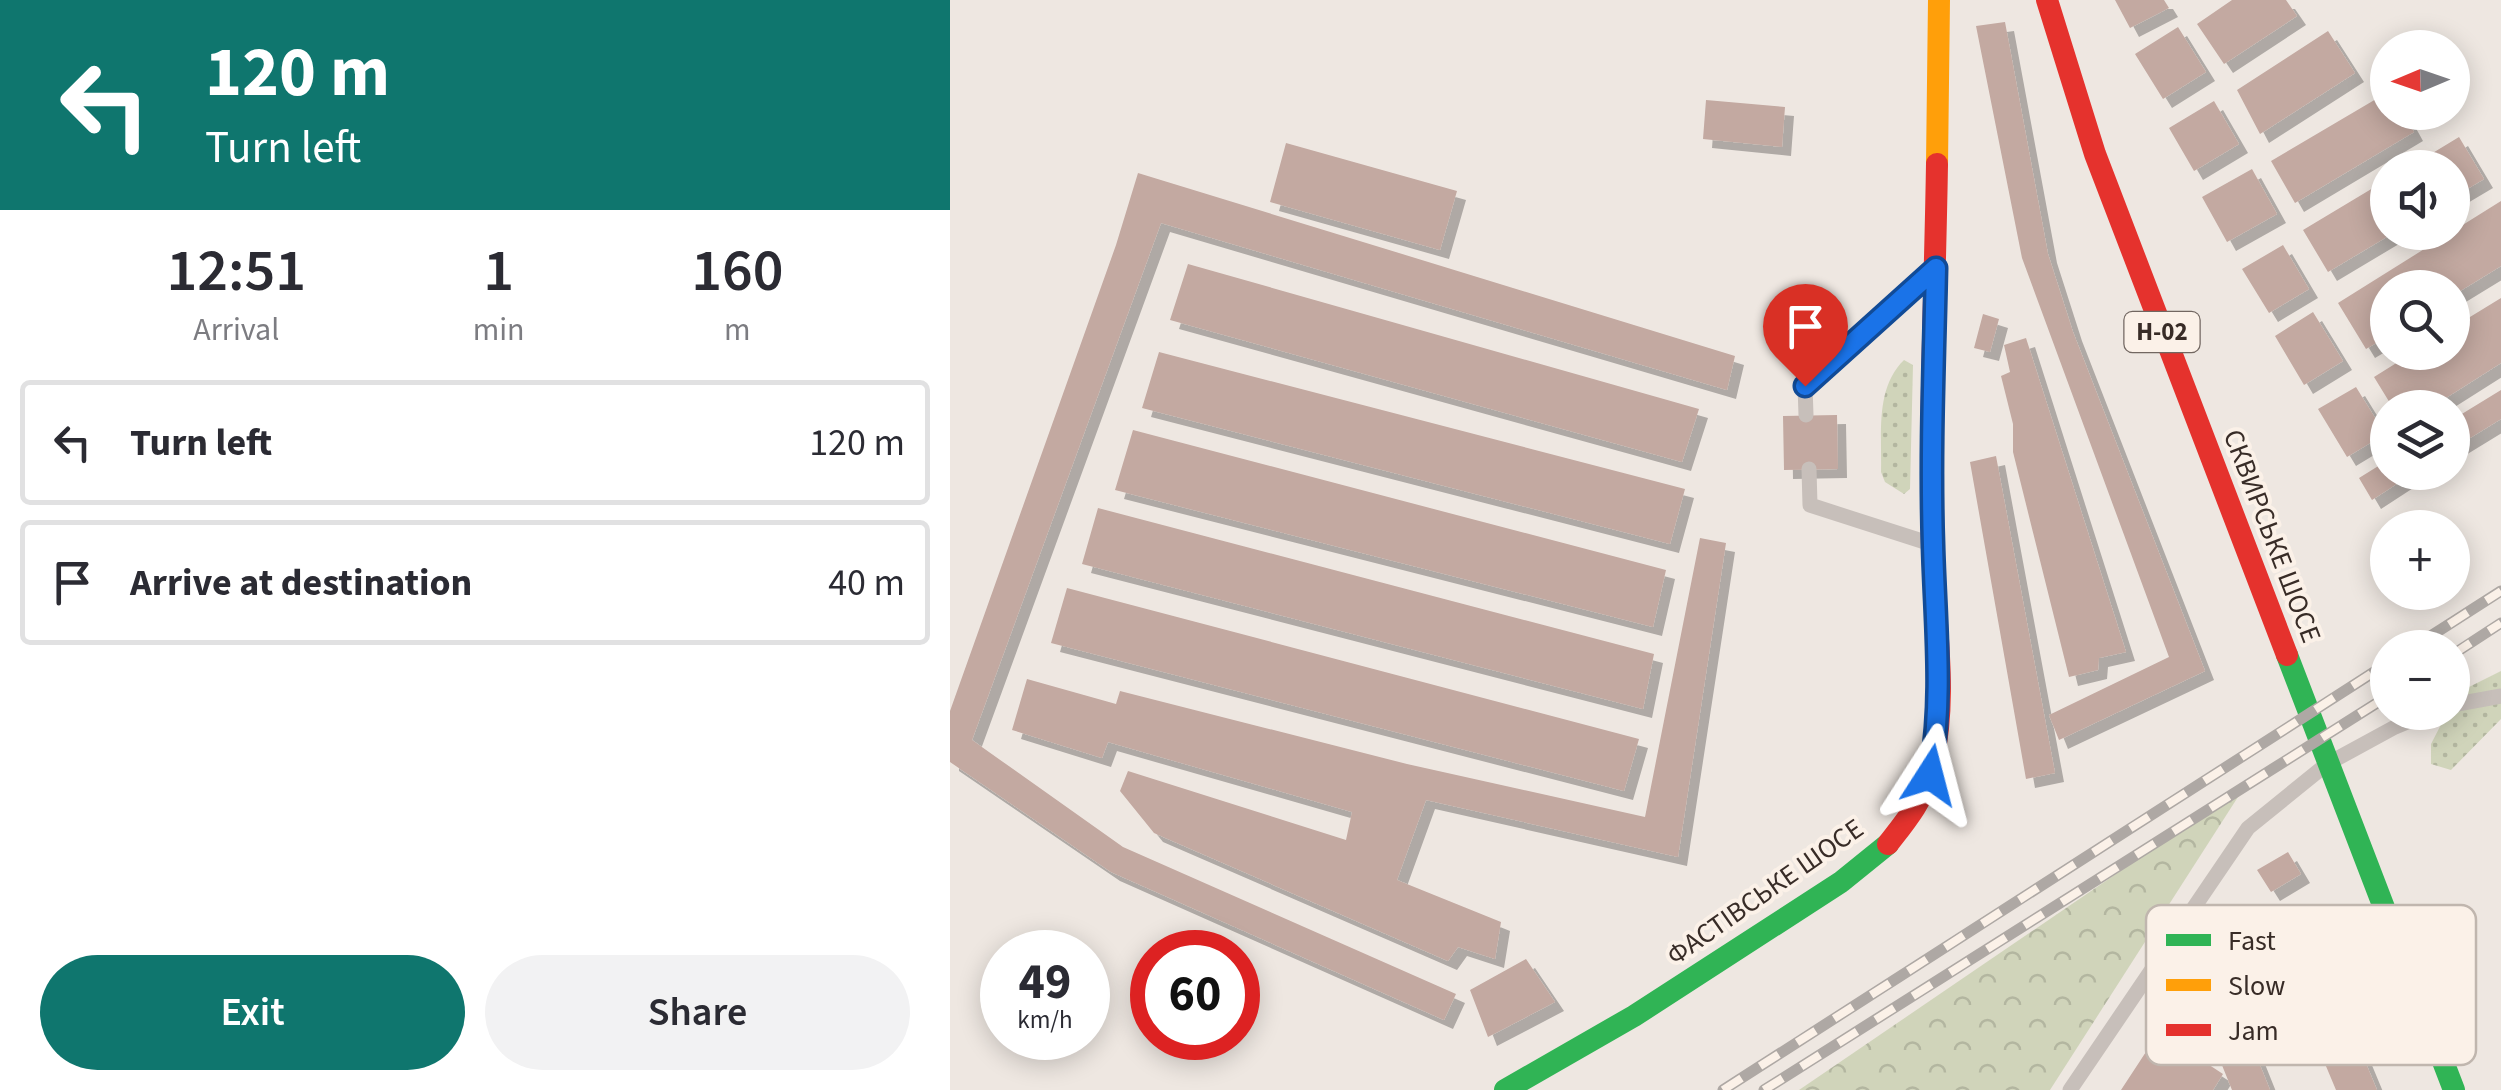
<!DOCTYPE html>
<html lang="en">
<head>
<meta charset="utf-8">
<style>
  :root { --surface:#fff; --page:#f2f2f3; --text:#2b2b33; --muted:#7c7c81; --line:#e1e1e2; --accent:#0f766e }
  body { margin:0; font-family:"Source Sans 3",sans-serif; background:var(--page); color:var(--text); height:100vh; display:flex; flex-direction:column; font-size:38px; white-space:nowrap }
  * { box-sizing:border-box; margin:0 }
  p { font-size:32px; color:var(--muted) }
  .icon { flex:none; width:55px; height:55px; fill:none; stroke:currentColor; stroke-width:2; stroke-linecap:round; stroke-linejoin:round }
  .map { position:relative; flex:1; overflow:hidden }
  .drawer { display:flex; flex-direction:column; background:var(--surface); width:950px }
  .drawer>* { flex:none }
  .guide { background:#0f766e; color:#fff; overflow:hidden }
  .needle { width:65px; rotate:268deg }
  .tools { position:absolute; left:1420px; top:30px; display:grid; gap:20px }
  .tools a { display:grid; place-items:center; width:100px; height:100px; border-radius:50%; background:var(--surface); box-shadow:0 5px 25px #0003; font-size:50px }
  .speed { position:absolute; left:30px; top:930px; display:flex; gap:20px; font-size:50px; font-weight:700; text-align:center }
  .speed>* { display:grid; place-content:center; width:130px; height:130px; border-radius:50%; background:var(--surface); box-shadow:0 5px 25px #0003; line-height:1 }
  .speed small { font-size:25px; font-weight:400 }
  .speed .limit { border:15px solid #d22; background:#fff; color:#111 }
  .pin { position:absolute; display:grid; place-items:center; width:85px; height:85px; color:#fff; margin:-102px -42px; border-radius:50% 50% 50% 0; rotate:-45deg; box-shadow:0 0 10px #0007 }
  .pin .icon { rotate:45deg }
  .me { position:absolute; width:110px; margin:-55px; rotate:9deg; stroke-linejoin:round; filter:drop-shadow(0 0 8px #0008) }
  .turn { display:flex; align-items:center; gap:35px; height:210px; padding:0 40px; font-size:45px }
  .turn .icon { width:130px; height:130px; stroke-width:2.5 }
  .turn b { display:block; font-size:70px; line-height:85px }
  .eta { display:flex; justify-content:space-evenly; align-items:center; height:170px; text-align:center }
  .eta b { font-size:60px; font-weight:600; line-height:70px }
  .button { display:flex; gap:20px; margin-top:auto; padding:20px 40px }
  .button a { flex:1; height:115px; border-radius:60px; background:var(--accent); color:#fff; font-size:40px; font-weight:600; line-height:115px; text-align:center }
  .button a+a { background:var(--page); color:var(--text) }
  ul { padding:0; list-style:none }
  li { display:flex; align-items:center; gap:30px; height:125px; margin:0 20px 15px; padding:0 20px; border:5px solid var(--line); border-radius:10px }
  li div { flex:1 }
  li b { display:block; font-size:38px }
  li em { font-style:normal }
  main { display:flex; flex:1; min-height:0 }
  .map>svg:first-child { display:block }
</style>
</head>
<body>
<main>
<section class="drawer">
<div class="guide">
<div class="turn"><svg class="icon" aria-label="left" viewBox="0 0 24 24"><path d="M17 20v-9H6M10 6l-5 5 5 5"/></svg><div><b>120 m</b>Turn left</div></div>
</div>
<div class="eta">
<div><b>12:51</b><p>Arrival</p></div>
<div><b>1</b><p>min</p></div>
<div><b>160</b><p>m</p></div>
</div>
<ul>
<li><svg class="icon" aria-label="left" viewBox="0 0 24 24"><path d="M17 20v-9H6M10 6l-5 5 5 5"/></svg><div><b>Turn left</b></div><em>120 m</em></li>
<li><svg class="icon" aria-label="arrive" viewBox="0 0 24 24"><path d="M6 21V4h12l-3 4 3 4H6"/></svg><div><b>Arrive at destination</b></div><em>40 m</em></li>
</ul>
<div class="button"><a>Exit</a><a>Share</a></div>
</section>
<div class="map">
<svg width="1551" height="1090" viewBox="0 0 1551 1090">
  <defs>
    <pattern id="grass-dots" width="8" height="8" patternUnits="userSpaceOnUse" patternTransform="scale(2.5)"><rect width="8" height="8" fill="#d0d4ba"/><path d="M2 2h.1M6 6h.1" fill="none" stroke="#b3b6a0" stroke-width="1.8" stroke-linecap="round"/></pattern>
    <pattern id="forest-crowns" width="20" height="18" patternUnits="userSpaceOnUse" patternTransform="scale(2.5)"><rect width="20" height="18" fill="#d0d4ba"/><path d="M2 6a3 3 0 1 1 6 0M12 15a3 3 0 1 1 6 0" fill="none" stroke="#b3b6a0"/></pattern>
    <filter id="shadow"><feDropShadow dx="9" dy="9" stdDeviation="0" flood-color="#0004"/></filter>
  </defs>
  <rect width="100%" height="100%" fill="#eee7e1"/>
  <path fill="url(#grass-dots)" d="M954 360 963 365 960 489 954 494 935 482 931 472C932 434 925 388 954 360Z
    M1551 671V719L1501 770 1481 764V744L1497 713 1502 712 1505 694Z"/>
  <path fill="url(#forest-crowns)" d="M1295 786 1100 1090H849Z"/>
  <path fill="#c3a9a1" filter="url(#shadow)" d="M1165 0H1214L1219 8 1180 28Z
    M1282 0H1336L1347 16 1274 64 1247 24Z
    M1055 22 1098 254 1123 332 1255 671 1109 740 1099 715 1219 657 1072 258 1026 26Z
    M1228 27 1256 72 1213 99 1185 54Z
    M1378 31 1405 73 1310 134 1287 90Z
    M1438 92V112H1453L1464 132 1345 203 1321 161Z
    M756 100 835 107 832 147 753 139Z
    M1264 101 1289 144 1244 171 1219 128Z
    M1509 137 1534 179 1502 198V168H1458Z
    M336 143 507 191 490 250 320 202Z
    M1302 169 1327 214 1277 242 1252 197Z
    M188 173 785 356 777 390 211 223 22 740 173 847 506 994 494 1020 161 872 0 762V711L166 245Z
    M1438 179V232H1445L1378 272 1353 230Z
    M1551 201V266L1502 296V288H1438V336L1416 349 1388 303Z
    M1333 245 1359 289 1319 313 1292 269Z
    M238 264 749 409 732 462 220 320Z
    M1551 298V363L1480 408H1443L1424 377 1464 352H1502V328Z
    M1363 312 1393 361 1354 385 1325 336Z
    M1033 314 1049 319 1040 352 1024 348Z
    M1076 338 1176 652 1149 658 1148 670 1119 677 1063 452V424L1051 376 1060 372 1054 345Z
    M209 352 735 489 720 544 192 408Z
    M1406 387 1435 434 1397 457 1368 409Z
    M1551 390V419L1502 449V420Z
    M887 415 888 469 834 470 833 416Z
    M183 430 716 570 703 627 165 490Z
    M1046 456 1105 773 1076 779 1020 462Z
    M1438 460V472H1465L1422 500 1409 478Z
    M148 508 704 654 693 709 132 564Z
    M750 538 776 543 728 857 476 800 447 880 551 922 545 959 508 947 498 961 204 833 170 791 178 771 396 840 402 812 158 742 152 758 62 730 77 679 166 704 170 691 457 764 695 817Z
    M117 588 689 739 674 791 101 643Z
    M1338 852 1351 874 1321 892 1307 870Z
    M1273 948 1293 961 1304 982 1281 993 1320 1090H1282L1249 1008 1256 1005 1248 987Z
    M576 959 605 1002 538 1037 520 990Z
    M1395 1013 1427 1090H1386L1360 1028Z
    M1209 1032 1273 1074 1263 1090H1171Z"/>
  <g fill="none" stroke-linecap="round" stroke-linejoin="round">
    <path stroke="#c7bfba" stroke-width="15" d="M856 415 855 386 975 277
      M859 469 860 505 975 542
      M1502 705 1551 696
      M1120 1090 1298 828 1377 764 1445 727 1481 712"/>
    <path stroke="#30b455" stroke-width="22" d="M1337 655 1504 1090
      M555 1090 684 1016 891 882 938 844"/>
    <path stroke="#ff9f0a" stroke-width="22" d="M987 164 989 0"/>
    <path stroke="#e5322d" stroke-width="22" d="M1097 0 1145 154 1337 655
      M938 844C955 822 973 801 980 773 1000 699 984 620 982 545 979 418 985 291 987 164"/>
    <g stroke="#aea8a4" stroke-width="11">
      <path id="rail" d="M1462 648 1551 591
        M1502 655 1551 623
        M773 1090 1438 663
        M814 1090 1438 696"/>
    </g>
    <use href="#rail" stroke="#fbf1e8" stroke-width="8" stroke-dasharray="22" stroke-linecap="butt"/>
  </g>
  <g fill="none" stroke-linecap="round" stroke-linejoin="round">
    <g stroke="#114b97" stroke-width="25">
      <path id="route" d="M855 386 986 268C984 360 980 453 983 545 985 623 994 697 980 775"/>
    </g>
    <use href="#route" stroke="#1a73e8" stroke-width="18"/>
  </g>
  <g text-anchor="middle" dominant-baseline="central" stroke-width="8" stroke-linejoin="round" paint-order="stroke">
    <rect fill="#fbf1e8" stroke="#726761" stroke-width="2.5" x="1174.5" y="312" width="75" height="40" rx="8"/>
    <g font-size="25" font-weight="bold" fill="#382c27">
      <text x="1212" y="332">Н-02</text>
    </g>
    <g font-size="28" fill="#382c27" stroke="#fbf1e8">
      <text transform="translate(1322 536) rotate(69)">СКВИРСЬКЕ ШОСЕ</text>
      <text transform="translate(815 892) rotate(-35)">ФАСТІВСЬКЕ ШОСЕ</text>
    </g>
  </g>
  <rect x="1196" y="905" width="330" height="160" rx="15" fill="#fbf1e8" stroke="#c0b6ae" stroke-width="2.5"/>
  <rect x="1216" y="934" width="45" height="12" fill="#30b455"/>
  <rect x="1216" y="979" width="45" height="12" fill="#ff9f0a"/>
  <rect x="1216" y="1024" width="45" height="12" fill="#e5322d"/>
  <g font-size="28" fill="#382c27">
    <text x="1278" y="950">Fast</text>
    <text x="1278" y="995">Slow</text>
    <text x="1278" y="1040">Jam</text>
  </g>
</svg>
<div class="tools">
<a><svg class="needle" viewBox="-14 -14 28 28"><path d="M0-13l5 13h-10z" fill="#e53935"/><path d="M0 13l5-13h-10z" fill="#7c7c81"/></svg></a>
<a><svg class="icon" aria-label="sound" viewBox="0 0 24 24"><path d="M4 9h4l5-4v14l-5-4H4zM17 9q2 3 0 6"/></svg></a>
<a><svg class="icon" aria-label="search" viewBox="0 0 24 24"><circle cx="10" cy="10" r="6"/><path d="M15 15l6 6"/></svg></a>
<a><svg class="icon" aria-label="layers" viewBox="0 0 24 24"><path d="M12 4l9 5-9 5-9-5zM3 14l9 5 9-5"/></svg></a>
<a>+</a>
<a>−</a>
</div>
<div class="speed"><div>49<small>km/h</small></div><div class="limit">60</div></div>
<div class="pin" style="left:855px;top:386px;background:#d93025"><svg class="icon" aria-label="arrive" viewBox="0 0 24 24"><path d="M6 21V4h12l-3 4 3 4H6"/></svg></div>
<svg class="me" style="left:980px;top:775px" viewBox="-20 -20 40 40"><path d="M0-17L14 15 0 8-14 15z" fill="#1a73e8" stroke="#fff" stroke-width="4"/></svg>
</div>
</main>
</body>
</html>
